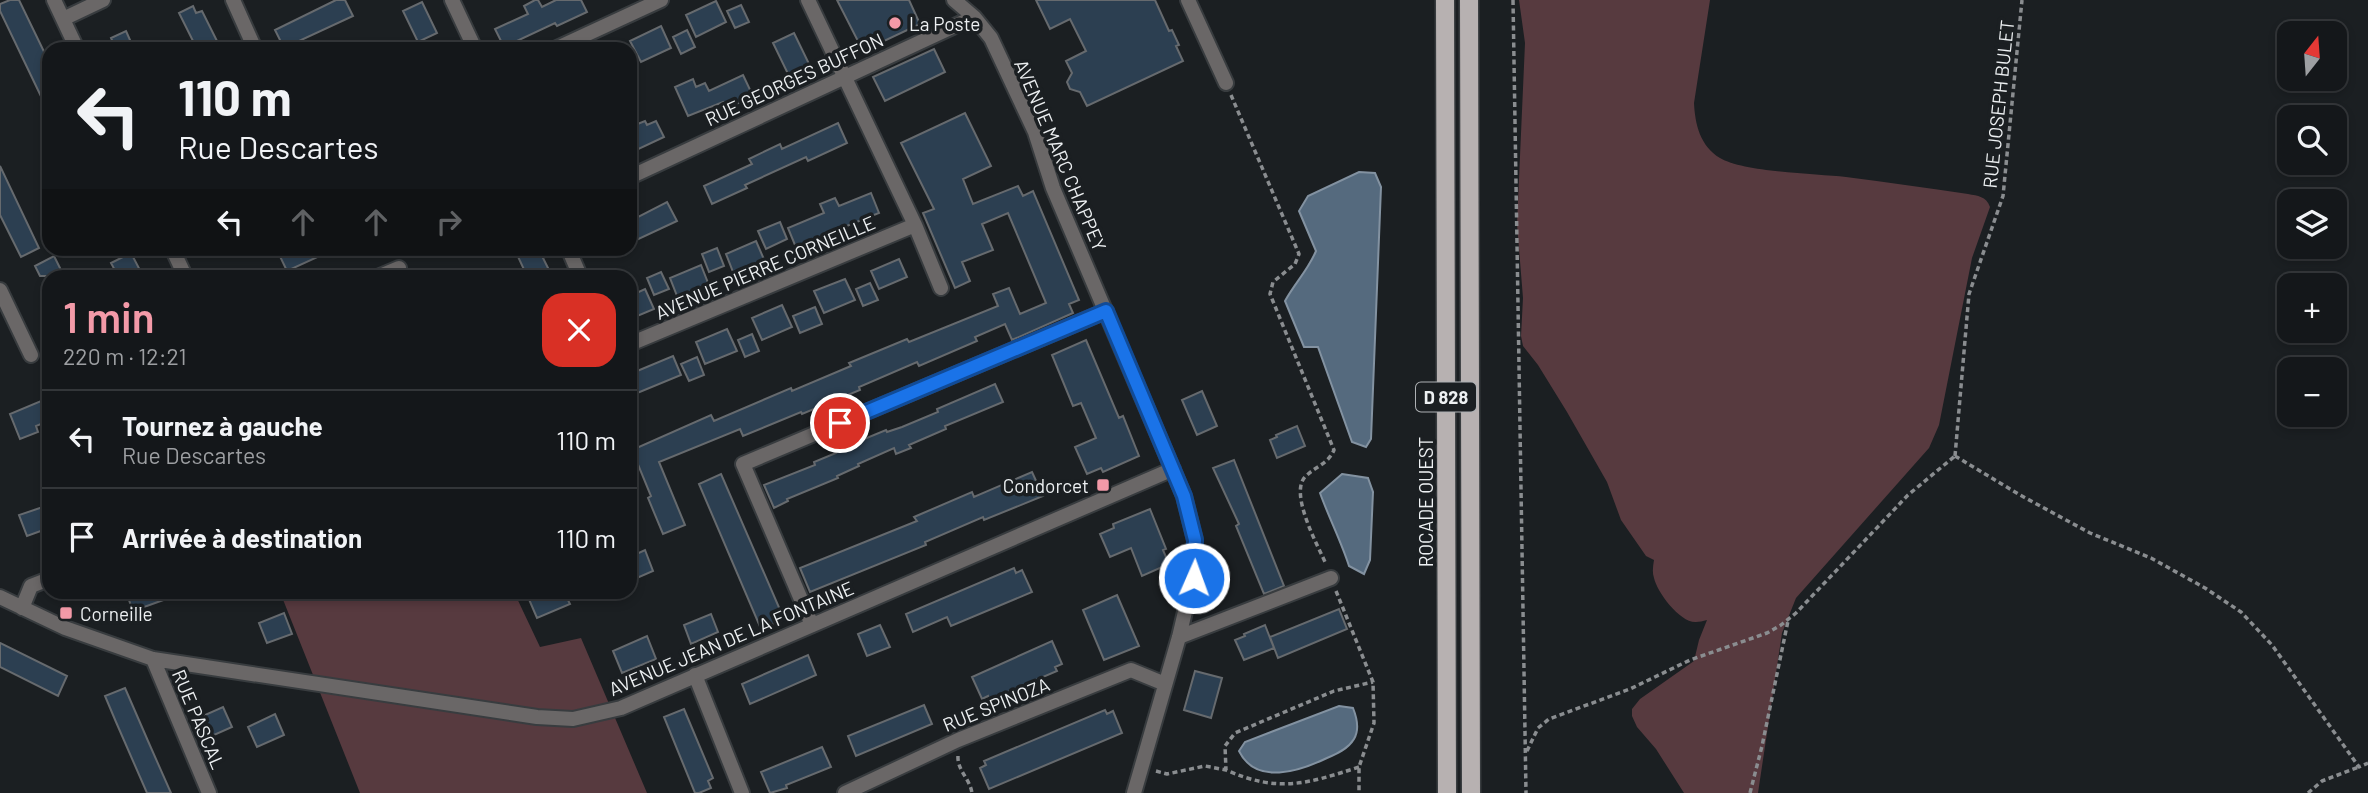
<!DOCTYPE html>
<html lang="fr">
<head>
<meta charset="utf-8">
<style>
  :root { --surface:#14171a; --page:#212427; --text:#f1f3f6; --muted:#9d9fa2; --line:#333639; --accent:#f39aa8 }
  body { margin:0; font-family:Barlow,sans-serif; background:var(--page); color:var(--text); height:100vh; display:flex; flex-direction:column; font-size:26px; white-space:nowrap }
  * { box-sizing:border-box; margin:0 }
  p { font-size:23px; color:var(--muted) }
  .icon { flex:none; width:38px; height:38px; fill:none; stroke:currentColor; stroke-width:2; stroke-linecap:round; stroke-linejoin:round }
  .map { position:relative; flex:1; overflow:hidden }
  .panel { position:absolute; left:42px; top:270px; width:595px; height:329px; display:flex; flex-direction:column; background:var(--surface); border-radius:21px; box-shadow:0 4px 10px #0003,0 0 0 2px var(--line) }
  .panel>* { flex:none }
  .top-card { position:absolute; left:42px; top:42px; width:595px; height:214px; border-radius:21px; box-shadow:0 4px 10px #0003,0 0 0 2px var(--line); background:#14171a; color:var(--text); overflow:hidden }
  .needle { width:46px; rotate:17deg }
  .controls { position:absolute; left:2277px; top:21px; display:grid; gap:14px }
  .controls a { display:grid; place-items:center; width:70px; height:70px; border-radius:14px; background:var(--surface); box-shadow:0 4px 10px #0003,0 0 0 2px var(--line); font-size:35px }
  .pin { position:absolute; display:grid; place-items:center; width:60px; height:60px; color:#fff; margin:-30px; border:4px solid #fff; border-radius:50%; box-shadow:0 2px 7px #0007 }
  .me { position:absolute; width:77px; margin:-38px; rotate:2deg; stroke-linejoin:round; filter:drop-shadow(0 0 5px #0008) }
  .turn { display:flex; align-items:center; gap:24px; height:147px; padding:0 21px; font-size:32px }
  .turn .icon { width:91px; height:91px; stroke-width:2.5 }
  .turn b { display:block; font-size:49px; line-height:60px }
  .lanes { display:flex; align-items:center; height:66px; padding:0 21px; background:#0003; justify-content:center; gap:35px; direction:ltr }
  .lanes .off { opacity:.35 }
  .round { display:grid; place-items:center; flex:none; width:74px; height:74px; border-radius:21px; background:var(--page) }
  .head { display:flex; align-items:center; justify-content:space-between; height:119px; padding:0 21px }
  h1 { font-size:42px; font-weight:600; line-height:52px; color:var(--accent) }
  ul { padding:0; list-style:none }
  li { display:flex; align-items:center; gap:21px; height:98px; padding:0 21px; border-top:2px solid var(--line) }
  li div { flex:1 }
  li b { display:block; font-size:26px }
  li em { font-style:normal }
  .map>svg:first-child { display:block }
</style>
</head>
<body>
<div class="map">
<svg width="2368" height="793" viewBox="0 0 2368 793">
  <rect width="100%" height="100%" fill="#1b1f22"/>
  <path fill="#573a3f" d="M1519 0H1710L1694 103C1695 124 1700 146 1720 158 1743 172 1816 174 1846 177 1887 182 1927 188 1968 194 1978 196 1986 196 1990 207L1972 258 1939 425 1929 448 1796 598 1782 633 1758 793H1684L1656 749 1637 727 1632 716V709L1640 699 1694 661 1699 640 1707 620C1703 621 1699 622 1696 622 1680 623 1657 592 1654 578 1652 572 1653 566 1654 560L1646 556 1621 520 1607 482 1567 412 1538 365 1523 346 1521 336 1523 298 1517 224 1525 43Z
    M280 592H514L540 647 581 638 647 793H360Z"/>
  <path fill="#556a7e" stroke="#8392a1" stroke-width="2" d="M1359 172 1375 173 1381 187 1371 439 1366 447 1352 442 1318 347H1304L1285 301C1295 283 1308 270 1316 251L1299 211 1308 196Z
    M1342 474 1368 478 1373 492 1370 560 1364 574 1349 566C1341 541 1329 518 1320 493Z
    M1339 706 1353 708C1357 718 1360 729 1354 739 1348 749 1337 754 1327 758 1300 771 1256 786 1239 751L1245 742Z"/>
  <path fill="#2c3f51" stroke="#666a6e" stroke-width="2" d="M10 0H19L49 62V113L0 11V4Z
    M336 0H345L353 16 284 48 275 30Z
    M535 0H538L542 7 556 0H581L587 12 557 26 555 23 504 47 495 29 528 14 524 6Z
    M837 0H909L920 24 863 51Z
    M1036 0H1155L1169 31 1172 30 1179 45 1176 46 1183 61 1087 106 1080 92 1070 89 1067 82 1072 73 1066 61 1086 51 1070 19 1050 29Z
    M716 1 726 22 696 37 686 15Z
    M422 2 437 33 418 42 403 11Z
    M741 5 749 22 735 28 727 11Z
    M193 6 196 13 202 11 221 49H197L179 13Z
    M661 26 671 48 641 62 630 41Z
    M687 30 695 47 681 54 673 37Z
    M126 31 134 49H116L111 38Z
    M794 33 811 68 790 78 773 43Z
    M934 49 945 72 885 101 873 77Z
    M743 75 753 96 726 109 723 102 688 116 675 87 693 79 696 87 705 83 709 91Z
    M965 113 991 166 963 179 973 204 1018 186 1023 196 1033 191 1079 300 1069 304 1073 313 1012 340 1005 324 975 337 977 341 919 366 917 362 859 387 860 390 802 414 801 412 743 436 740 429 659 462 685 525 663 534 648 498 651 496 632 450 711 415 714 421 791 388 792 391 851 366 849 363 907 339 909 342 998 306 993 294 1009 288 1020 314 1046 303 1008 213 982 224 993 250 962 262 970 281 955 288 923 213 934 209 901 143Z
    M645 121 647 125 656 121 664 137 630 153V127Z
    M838 123 847 143 808 161 806 157 745 185 747 188 712 204 704 186 752 164 749 159 780 144 782 149Z
    M0 166 39 248 21 257 0 215Z
    M871 193 879 213 827 234 829 237 797 250 788 228 824 213 820 204 835 198 839 206Z
    M667 202 677 221 630 243V221Z
    M780 222 787 239 766 249 758 231Z
    M756 241 766 264 735 277 726 254Z
    M276 248H337L287 271Z
    M514 248H559V250L543 258 552 276H527Z
    M717 248 724 266 709 272 702 254Z
    M131 253 143 276H118L111 263Z
    M54 256 64 276H40L35 266Z
    M899 259 907 277 879 289 871 271Z
    M701 265 710 288 679 301 670 278Z
    M661 272 669 289 654 295 647 278Z
    M845 279 855 300 824 313 814 291Z
    M870 283 878 300 863 306 856 289Z
    M645 289 654 309 630 319V296Z
    M782 305 792 327 762 340 752 318Z
    M815 307 822 324 800 333 793 316Z
    M727 329 737 351 705 364 696 342Z
    M752 334 759 351 745 357 738 340Z
    M1086 340 1119 418 1123 416 1139 456 1103 472 1101 468 1087 474 1075 447 1096 438 1081 403 1073 406 1052 355Z
    M673 356 681 375 630 396V374Z
    M697 357 704 375 689 381 681 364Z
    M995 384 1003 402 945 426 946 429 909 445 911 448 896 454 894 448 858 464 859 466 837 476 838 478 787 499 788 501 774 508 764 485 815 465 814 462 836 453 835 451 886 430 887 432 902 427 938 412 937 409Z
    M1202 391 1217 426 1197 435 1182 400Z
    M41 401 48 421 36 426 38 432 20 439 10 414Z
    M1297 426 1305 446 1277 458 1270 440 1277 437 1276 435Z
    M1234 460 1284 586 1264 594 1236 526 1239 524 1213 468Z
    M1032 472 1043 496 984 520 983 517 925 542 926 545 810 592 800 568 917 521 914 517 972 492 974 497Z
    M721 474 784 619 761 629 699 484Z
    M49 505V528L27 536 19 515Z
    M1150 509 1166 549 1163 550 1169 564 1142 576 1131 548 1110 557 1100 534 1114 528 1113 524Z
    M645 550 653 571 630 581V557Z
    M1014 568 1016 573 1022 570 1032 592 951 626 947 617 913 632 906 614Z
    M126 592H183V593L133 611Z
    M541 592H564L570 604 537 618 528 597Z
    M1117 595 1139 646 1104 660 1083 610Z
    M1339 609 1347 629 1278 658 1270 637Z
    M284 613 292 634 267 643 259 623Z
    M711 614 718 632 691 644 684 625Z
    M880 625 890 647 867 656 858 634Z
    M1265 625 1274 648 1244 660 1235 640 1245 636 1244 634Z
    M647 636 656 659 622 673 613 651Z
    M1052 641 1062 664 1055 667 1057 671 989 700 988 696 982 699 972 677Z
    M0 643 67 676 58 696 0 667Z
    M808 655 816 675 750 704 742 684Z
    M1195 671 1222 678 1211 718 1184 710Z
    M125 688 148 741 171 793H147L116 722 105 696Z
    M924 705 932 724 856 756 848 736Z
    M223 707 232 727 205 739 196 719Z
    M684 709 713 778 708 781 711 788 699 793H695L664 717Z
    M1105 710 1107 714 1113 711 1122 733 989 789 980 768 986 765 984 761Z
    M275 714 284 735 257 747 248 727Z
    M822 747 831 767 786 785 787 788 770 793 761 772Z"/>
  <g fill="none" stroke-linecap="round" stroke-linejoin="round">
    <g stroke="#383c3f" stroke-width="18">
      <path id="street" d="M54 0 77 49
        M233 0 255 49
        M452 0 475 49
        M808 0 915 225 941 288
        M954 0 974 17 991 38 1035 132 1053 188 1184 496 1195 540 1193 578 1179 637 1134 793
        M1188 0 1226 83
        M63 19 103 0
        M555 49 661 0
        M630 177 974 17
        M172 248 185 276
        M568 248 580 276
        M380 276 399 268
        M0 290 31 355
        M630 344 915 225
        M0 597 65 628 153 659 537 717 573 719 621 708 1173 469
        M22 608 31 586 49 579
        M812 625 743 464 1106 311
        M1179 637 1331 578
        M153 659 209 793
        M695 675 742 793
        M845 793 958 740 1131 670 1165 684"/>
    </g>
    <g stroke="#383c3f" stroke-width="21">
      <path id="primary" d="M1445 0 1447 793
        M1469 0 1471 793"/>
    </g>
    <path stroke="#8a8d90" stroke-width="3.5" stroke-dasharray="5 3.5" stroke-linecap="butt" d="M1513 0 1526 793
      M1231 95 1299 254 1295 264 1273 282 1270 294 1334 450C1328 464 1316 466 1306 476 1288 492 1318 546 1326 564
      M1955 456 2020 495 2090 533 2151 558 2205 588 2241 612 2272 645 2359 767 2368 763
      M1955 456 1969 294 2003 196 2022 0
      M1336 591 1373 682 1374 723 1359 767V793
      M1527 751 1538 728 1549 719 1630 689 1690 660 1767 633 1781 625 1796 613 1908 495 1955 456
      M958 756C957 770 970 779 972 793
      M1359 767C1307 784 1278 793 1226 770L1225 746 1235 733 1334 691 1373 682
      M1156 771 1167 774 1205 766 1226 770
      M1750 793 1762 746 1788 621
      M2308 793 2322 781 2359 767"/>
    <use href="#street" stroke="#6a6767" stroke-width="14"/>
    <use href="#primary" stroke="#b7b1b1" stroke-width="18"/>
  </g>
  <g fill="none" stroke-linecap="round" stroke-linejoin="round">
    <g stroke="#114b97" stroke-width="18">
      <path id="route" d="M840 423 1106 311 1184 496 1195 540 1194 578"/>
    </g>
    <use href="#route" stroke="#1a73e8" stroke-width="12"/>
  </g>
  <g fill="#f39aa8" stroke="#1b1f22" stroke-width="2.5">
    <circle cx="895" cy="23" r="7"/>
    <rect x="1096" y="478" width="14" height="14" rx="3.5"/>
    <rect x="59" y="606" width="14" height="14" rx="3.5"/>
  </g>
  <g text-anchor="middle" dominant-baseline="central" stroke-width="7" stroke-linejoin="round" paint-order="stroke">
    <rect fill="#1b1f22" stroke="#aeb1b4" stroke-width="2" x="1416" y="382.5" width="60" height="29" rx="5"/>
    <g font-size="18" font-weight="bold" fill="#edf0f2">
      <text x="1446" y="397">D 828</text>
    </g>
    <g font-size="19" fill="#edf0f2" stroke="#1b1f22" text-anchor="start">
      <text x="909" y="23">La Poste</text>
      <text x="1089" y="485" text-anchor="end">Condorcet</text>
      <text x="80" y="613">Corneille</text>
    </g>
    <g font-size="19" fill="#edf0f2" stroke="#1b1f22">
      <text transform="translate(794 79) rotate(-25)">RUE GEORGES BUFFON</text>
      <text transform="translate(1998 104) rotate(-84)">RUE JOSEPH BULET</text>
      <text transform="translate(1061 155) rotate(67)">AVENUE MARC CHAPPEY</text>
      <text transform="translate(765 267) rotate(-23)">AVENUE PIERRE CORNEILLE</text>
      <text transform="translate(1425 502) rotate(-90)">ROCADE OUEST</text>
      <text transform="translate(731 638) rotate(-23)">AVENUE JEAN DE LA FONTAINE</text>
      <text transform="translate(996 704) rotate(-22)">RUE SPINOZA</text>
      <text transform="translate(199 719) rotate(67)">RUE PASCAL</text>
    </g>
  </g>
</svg>
<div class="controls">
<a><svg class="needle" viewBox="-14 -14 28 28"><path d="M0-13l5 13h-10z" fill="#e53935"/><path d="M0 13l5-13h-10z" fill="#9d9fa2"/></svg></a>
<a><svg class="icon" aria-label="search" viewBox="0 0 24 24"><circle cx="10" cy="10" r="6"/><path d="M15 15l6 6"/></svg></a>
<a><svg class="icon" aria-label="layers" viewBox="0 0 24 24"><path d="M12 4l9 5-9 5-9-5zM3 14l9 5 9-5"/></svg></a>
<a>+</a>
<a>−</a>
</div>
<div class="pin" style="left:840px;top:423px;background:#d93025"><svg class="icon" aria-label="arrive" viewBox="0 0 24 24"><path d="M6 21V4h12l-3 4 3 4H6"/></svg></div>
<svg class="me" style="left:1194px;top:578px" viewBox="-20 -20 40 40"><circle r="17" fill="#1a73e8" stroke="#fff" stroke-width="3"/><path d="M0-11L8 9 0 5-8 9z" fill="#fff"/></svg>
<div class="top-card">
<div class="turn"><svg class="icon" aria-label="left" viewBox="0 0 24 24"><path d="M17 20v-9H6M10 6l-5 5 5 5"/></svg><div><b>110 m</b>Rue Descartes</div></div>
<div class="lanes"><svg class="icon" aria-label="left" viewBox="0 0 24 24"><path d="M17 20v-9H6M10 6l-5 5 5 5"/></svg><svg class="icon off" aria-label="ahead" viewBox="0 0 24 24"><path d="M12 20V5M6 11l6-6 6 6"/></svg><svg class="icon off" aria-label="ahead" viewBox="0 0 24 24"><path d="M12 20V5M6 11l6-6 6 6"/></svg><svg class="icon off" aria-label="right" viewBox="0 0 24 24"><path d="M7 20v-9h11M14 6l5 5-5 5"/></svg></div>
</div>
<section class="panel">
<div class="head"><div><h1>1 min</h1><p>220 m · 12:21</p></div><a class="round" style="background:#d93025;color:#fff"><svg class="icon" aria-label="close" viewBox="0 0 24 24"><path d="M6 6l12 12M18 6L6 18"/></svg></a></div>
<ul>
<li><svg class="icon" aria-label="left" viewBox="0 0 24 24"><path d="M17 20v-9H6M10 6l-5 5 5 5"/></svg><div><b>Tournez à gauche</b><p>Rue Descartes</p></div><em>110 m</em></li>
<li><svg class="icon" aria-label="arrive" viewBox="0 0 24 24"><path d="M6 21V4h12l-3 4 3 4H6"/></svg><div><b>Arrivée à destination</b></div><em>110 m</em></li>
</ul>
</section>
</div>
</body>
</html>
